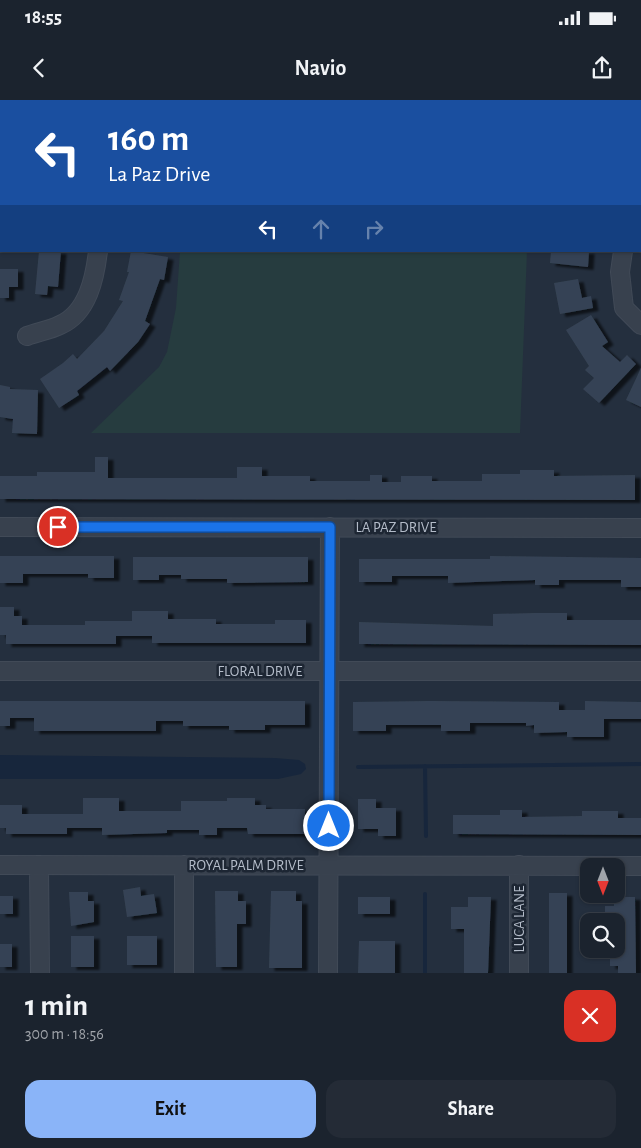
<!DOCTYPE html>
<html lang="en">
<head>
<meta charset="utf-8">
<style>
  :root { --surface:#1b232e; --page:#242b36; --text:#f1f3f6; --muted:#a0a4aa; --line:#39404a; --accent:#8ab4f8 }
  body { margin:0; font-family:"Alegreya Sans",sans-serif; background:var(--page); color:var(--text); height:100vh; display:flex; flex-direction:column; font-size:19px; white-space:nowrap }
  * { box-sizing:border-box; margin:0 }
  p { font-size:16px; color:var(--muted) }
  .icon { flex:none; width:28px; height:28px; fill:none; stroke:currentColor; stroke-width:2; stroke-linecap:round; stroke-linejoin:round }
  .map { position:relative; height:873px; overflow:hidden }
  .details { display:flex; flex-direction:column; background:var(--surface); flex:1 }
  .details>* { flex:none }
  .guide { position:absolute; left:0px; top:0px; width:641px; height:152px; box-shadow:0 1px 4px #0004,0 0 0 1px var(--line); background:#1a4fa0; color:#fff; overflow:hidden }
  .needle { width:32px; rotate:180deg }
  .fabs { position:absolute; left:580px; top:758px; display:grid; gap:10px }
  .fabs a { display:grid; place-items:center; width:45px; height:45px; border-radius:10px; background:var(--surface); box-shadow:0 1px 4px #0004,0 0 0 1px var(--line); font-size:25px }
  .pin { position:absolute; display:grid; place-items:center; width:42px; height:42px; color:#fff; margin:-21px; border:2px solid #fff; border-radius:50%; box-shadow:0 1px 5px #0007 }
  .me { position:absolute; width:55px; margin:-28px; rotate:0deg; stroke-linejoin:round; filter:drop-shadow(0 0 4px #0008) }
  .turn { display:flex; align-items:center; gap:18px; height:105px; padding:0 25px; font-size:22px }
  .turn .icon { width:65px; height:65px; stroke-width:2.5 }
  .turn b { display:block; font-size:35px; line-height:42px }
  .lanes { display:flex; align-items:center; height:48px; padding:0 25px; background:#0003; justify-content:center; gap:25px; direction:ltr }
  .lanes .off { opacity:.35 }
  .round { display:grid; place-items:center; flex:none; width:52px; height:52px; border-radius:15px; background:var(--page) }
  .summary { display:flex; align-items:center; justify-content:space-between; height:85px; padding:0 25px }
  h1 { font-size:30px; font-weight:700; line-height:38px }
  .cta { display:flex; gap:10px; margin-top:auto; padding:10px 25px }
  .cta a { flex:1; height:58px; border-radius:15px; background:var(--accent); color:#111; font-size:20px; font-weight:700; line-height:58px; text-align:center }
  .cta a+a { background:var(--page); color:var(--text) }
  .status { display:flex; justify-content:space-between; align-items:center; height:35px; padding:0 25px; background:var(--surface); direction:ltr }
  .status svg { height:14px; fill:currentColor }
  header { display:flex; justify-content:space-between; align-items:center; height:65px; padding:0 25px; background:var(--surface); font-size:22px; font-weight:700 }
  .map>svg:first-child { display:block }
</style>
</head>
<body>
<div class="status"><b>18:55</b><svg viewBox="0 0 49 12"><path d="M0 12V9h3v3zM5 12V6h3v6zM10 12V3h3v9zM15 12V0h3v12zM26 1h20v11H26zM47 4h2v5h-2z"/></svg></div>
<header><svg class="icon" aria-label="back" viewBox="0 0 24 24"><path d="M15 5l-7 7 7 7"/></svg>Navio<svg class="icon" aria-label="share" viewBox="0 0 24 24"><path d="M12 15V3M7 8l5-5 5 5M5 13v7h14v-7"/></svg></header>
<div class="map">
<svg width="641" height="873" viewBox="0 0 641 873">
  <defs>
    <filter id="shadow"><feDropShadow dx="5.5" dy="3" stdDeviation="1" flood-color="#0009"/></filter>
  </defs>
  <rect width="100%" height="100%" fill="#242f3e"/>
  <path fill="#263c3f" d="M211 0H555L210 1Z
    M180 151H527L520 333H91L159 267 167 252 176 208Z"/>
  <path fill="#17263c" d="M0 655 275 658 299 660 305 664 306 669 301 674 278 679H0Z"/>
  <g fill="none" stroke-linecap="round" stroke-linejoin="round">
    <path stroke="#17263c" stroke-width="4" d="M425 666 426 736
      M358 667 641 664
      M425 794V873"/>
  </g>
  <path fill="#364354" filter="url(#shadow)" d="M39 151H61L58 187 48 186 47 195 35 194Z
    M131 151 168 157 164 180 160 179 145 221 150 224 138 242 110 271 107 267 77 291 79 295 59 308 40 279 63 263 73 254 77 259 104 231 123 201 119 200 129 172H127Z
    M551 151H589L588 167 550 163Z
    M0 169H18V187H9V198H0Z
    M578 179 582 198 591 196 593 208 560 214 554 183Z
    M591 215 608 242 602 246 620 262 627 255 636 264 599 303 583 289 594 278 585 270 589 266 566 230Z
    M641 268V307L626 300Z
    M0 285 10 287V289L38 290 37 334 12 333 13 319 0 317Z
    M95 357H108V378H237V367H262V376H310V381H370V375H382V382H401V376H432V381H482V374H520V370H554V376L635 375V400L0 399V376H37V372H95Z
    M0 456H114V478H88V474H23V483H0Z
    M490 456 641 458V487H621V480H559V485H535V480L448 483V476H392V482H359V459H490Z
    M133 457H308V482L227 483V479H181V475H159V480H133Z
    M0 507H14V516H22V525H85V521H132V511H168V519H216V524H275V520H306V543H152V536H116V544H6V535H0Z
    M534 513H567V520H641V545L359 544V522L493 526V514Z
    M0 601H305V625H265V630H229V626H183V621H156V631H34V618H10V626H0Z
    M429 601 559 602V610H585V601L641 602V619H604V637H567V632L534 633V625L526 626V623H470V631H441V625H386V631H353V602Z
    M83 698H119V711H181V701H227V698H255V705H266V709H305V734H248L247 728H217V735H199V730H167V733L102 735V728H67V734H6V728H0V705H22V714H83Z
    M358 699H376V708H396V736H378V729H358Z
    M500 710H522V717L582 716V711H618V718H641V735L453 734V715H500Z
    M140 787 141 796 154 794 157 813 127 817 123 790Z
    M215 791H238V801H246V824H237V867H216Z
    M271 791H296V801H302V868H269Z
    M69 792H88V801H94V822L71 826Z
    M549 793H567V873H549Z
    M0 796H13V814H0Z
    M358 797H390V814H358Z
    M468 797H491L488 873H464V829H451V807H468Z
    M614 797H635L636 873H618V866H610V849H616V821H605V806H614Z
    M71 836H94V867H71Z
    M127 836H157V865H127Z
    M359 841H395V873H358Z
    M0 844H12V867H0Z"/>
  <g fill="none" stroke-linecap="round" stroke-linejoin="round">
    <g stroke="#414a57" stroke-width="20">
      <path id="minor" d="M122 1V0
        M0 55H1
        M640 77 641 74
        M623 151 620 172 624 208 641 225
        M27 236C38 232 50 230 60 225 88 213 95 177 98 151
        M0 427 641 428
        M0 571H641
        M0 765 641 766
        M39 765 40 873
        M184 765V873
        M519 765V873
        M328 873 330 427"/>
    </g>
    <use href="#minor" stroke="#38414e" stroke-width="18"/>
  </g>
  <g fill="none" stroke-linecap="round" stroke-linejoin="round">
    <g stroke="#114b97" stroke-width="12">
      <path id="route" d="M58 427H330L329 726"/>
    </g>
    <use href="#route" stroke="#1a73e8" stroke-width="9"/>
  </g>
  <g text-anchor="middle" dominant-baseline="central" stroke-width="5" stroke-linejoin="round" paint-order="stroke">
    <g font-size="15" fill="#b4bcc9" stroke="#1d2633">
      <text x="396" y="427">LA PAZ DRIVE</text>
      <text x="260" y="571">FLORAL DRIVE</text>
      <text x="246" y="765">ROYAL PALM DRIVE</text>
      <text transform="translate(519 819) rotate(-90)">LUCA LANE</text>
    </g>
  </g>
</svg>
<div class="fabs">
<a><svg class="needle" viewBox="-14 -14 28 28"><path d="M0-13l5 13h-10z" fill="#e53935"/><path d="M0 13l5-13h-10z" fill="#a0a4aa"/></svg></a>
<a><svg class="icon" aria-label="search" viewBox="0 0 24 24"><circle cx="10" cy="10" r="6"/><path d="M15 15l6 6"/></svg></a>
</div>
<div class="pin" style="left:58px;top:427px;background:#d93025"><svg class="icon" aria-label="arrive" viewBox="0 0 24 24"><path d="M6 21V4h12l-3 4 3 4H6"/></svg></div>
<svg class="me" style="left:329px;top:726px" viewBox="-20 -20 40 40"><circle r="17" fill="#1a73e8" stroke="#fff" stroke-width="3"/><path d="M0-11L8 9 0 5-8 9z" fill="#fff"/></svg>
<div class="guide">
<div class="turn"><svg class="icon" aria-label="left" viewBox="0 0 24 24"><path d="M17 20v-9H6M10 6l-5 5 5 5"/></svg><div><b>160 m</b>La Paz Drive</div></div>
<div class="lanes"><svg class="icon" aria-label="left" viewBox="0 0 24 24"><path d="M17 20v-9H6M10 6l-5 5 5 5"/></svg><svg class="icon off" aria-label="ahead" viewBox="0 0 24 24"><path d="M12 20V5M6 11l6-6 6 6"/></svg><svg class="icon off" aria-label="right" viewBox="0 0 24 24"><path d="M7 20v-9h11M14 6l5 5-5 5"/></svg></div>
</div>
</div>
<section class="details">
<div class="summary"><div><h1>1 min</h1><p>300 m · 18:56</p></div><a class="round" style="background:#d93025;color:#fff"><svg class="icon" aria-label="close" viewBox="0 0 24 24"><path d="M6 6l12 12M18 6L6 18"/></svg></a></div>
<div class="cta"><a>Exit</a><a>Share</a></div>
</section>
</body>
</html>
